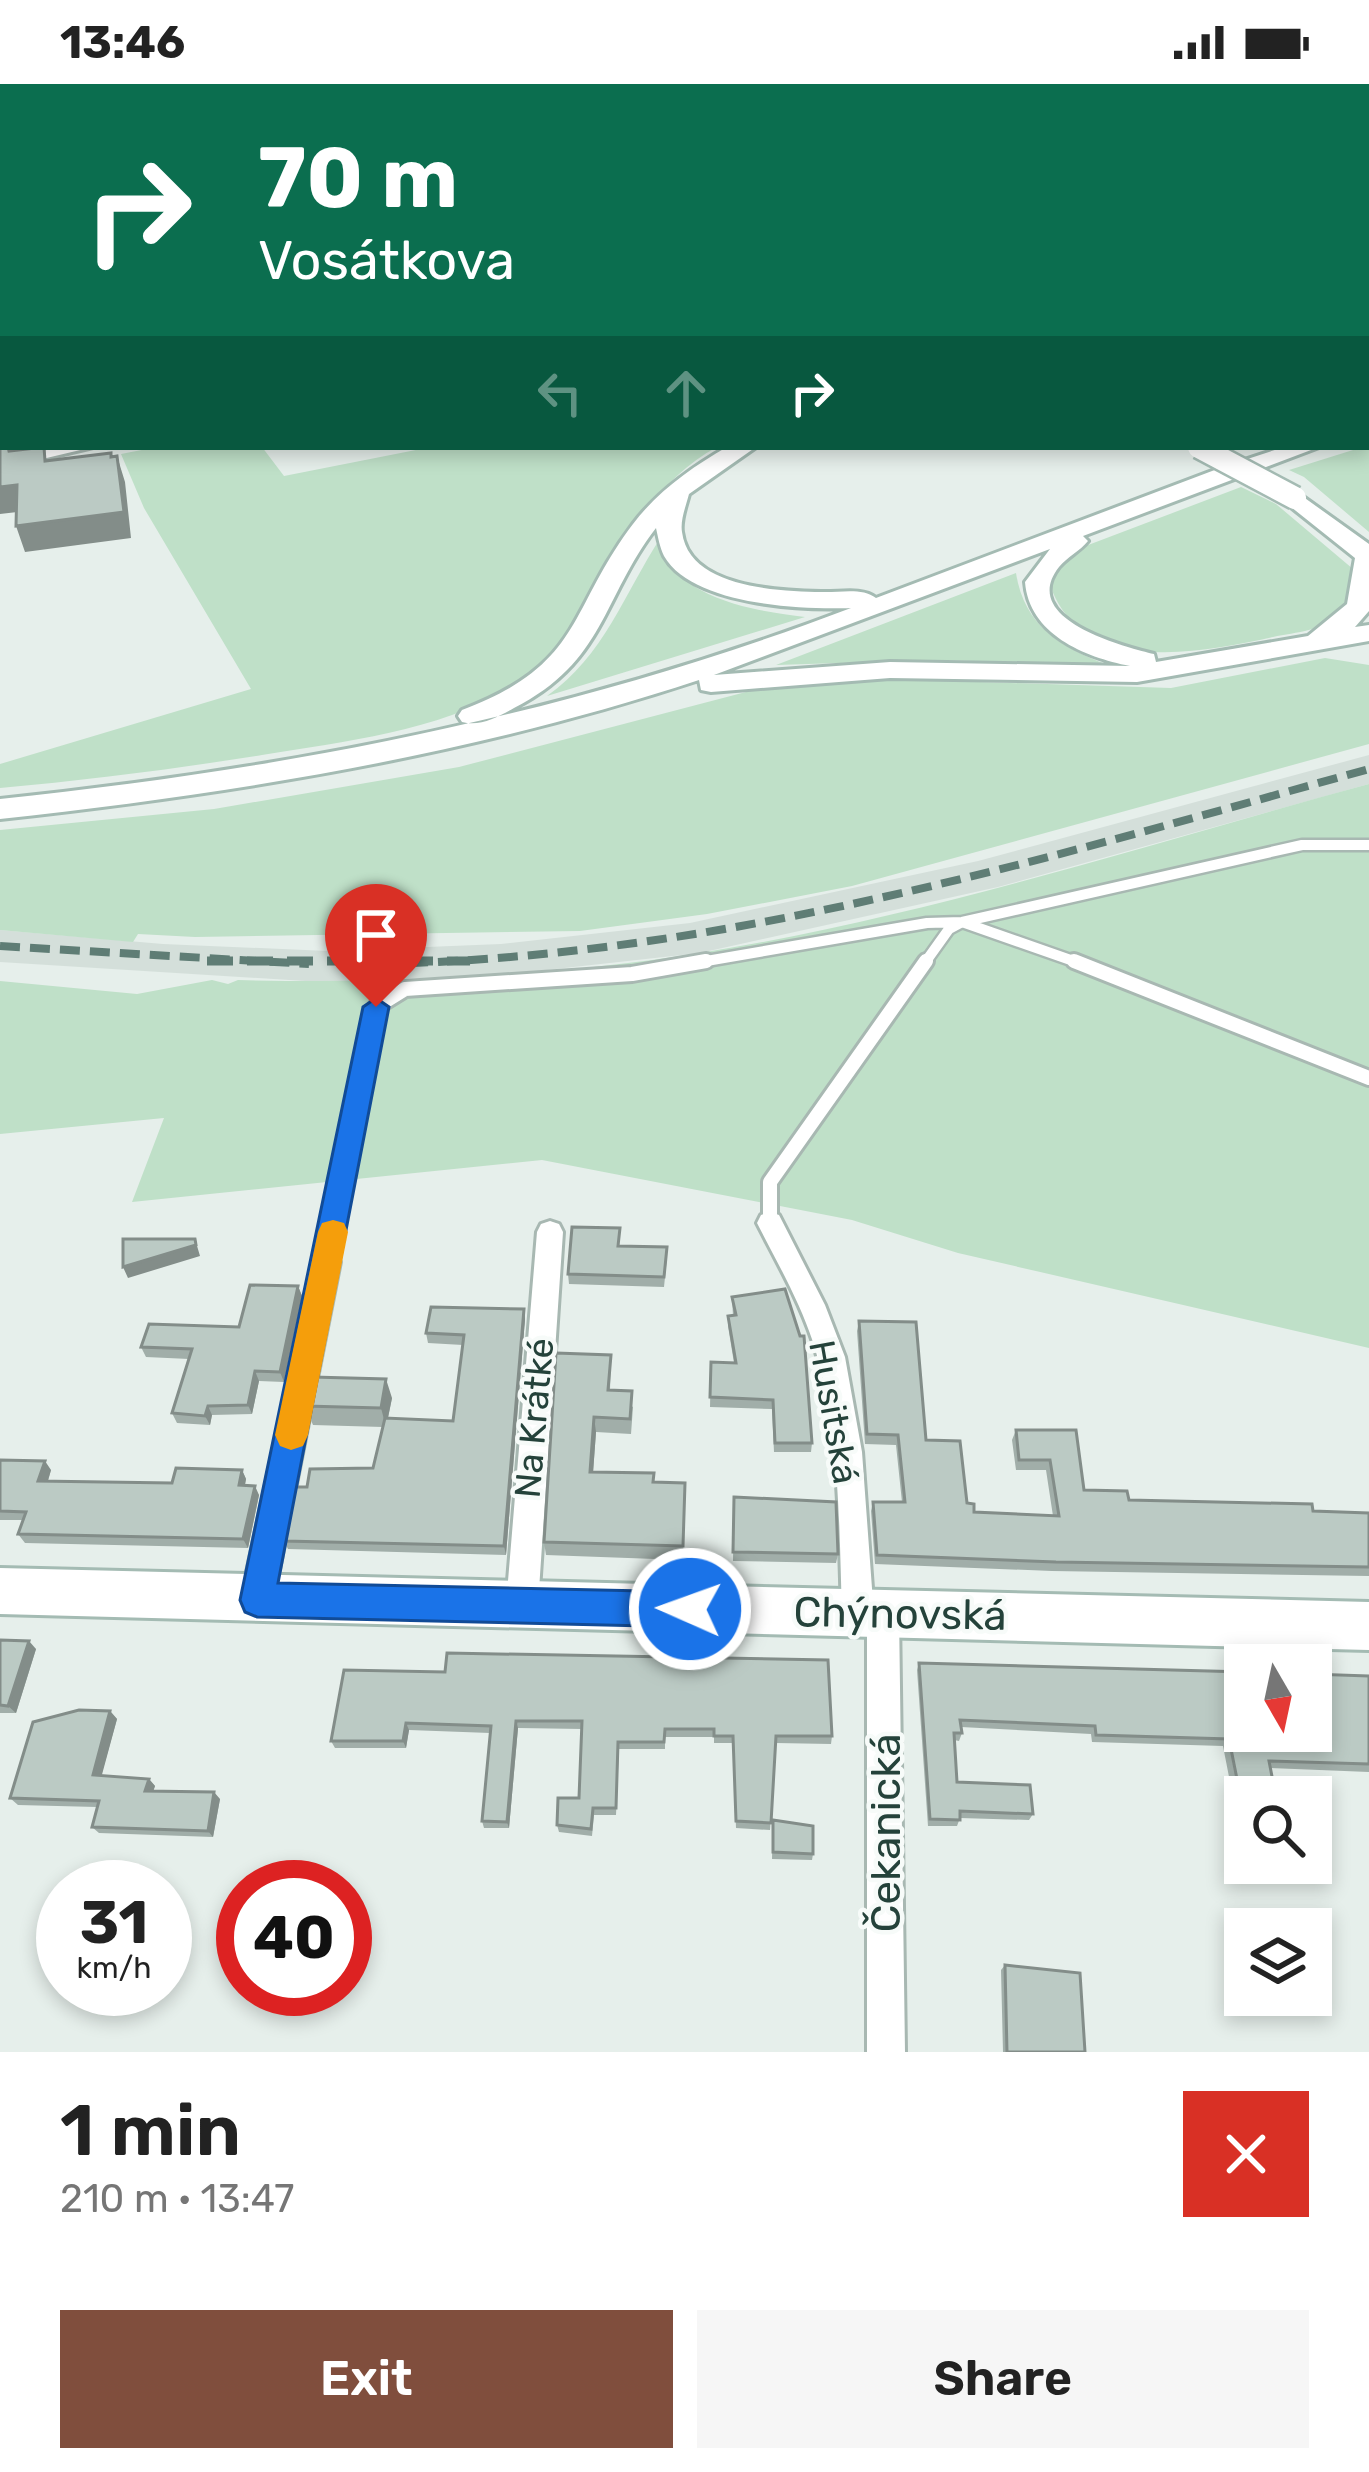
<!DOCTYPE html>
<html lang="en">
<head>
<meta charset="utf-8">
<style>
  :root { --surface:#fff; --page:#f6f6f6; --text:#222; --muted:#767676; --accent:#804e3d }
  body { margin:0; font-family:Rubik,sans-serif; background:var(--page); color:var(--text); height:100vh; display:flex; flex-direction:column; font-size:45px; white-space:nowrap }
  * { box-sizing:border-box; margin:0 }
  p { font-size:39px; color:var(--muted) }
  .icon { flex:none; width:66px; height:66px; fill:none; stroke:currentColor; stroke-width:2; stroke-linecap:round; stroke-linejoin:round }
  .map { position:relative; height:1968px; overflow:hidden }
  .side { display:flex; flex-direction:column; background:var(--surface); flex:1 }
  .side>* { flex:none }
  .top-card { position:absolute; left:0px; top:0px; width:1371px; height:366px; box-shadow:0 6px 18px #0003; background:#0b6e4f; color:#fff; overflow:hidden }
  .needle { width:78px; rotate:171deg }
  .controls { position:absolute; left:1224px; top:1560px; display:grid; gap:24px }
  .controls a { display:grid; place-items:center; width:108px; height:108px; border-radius:0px; background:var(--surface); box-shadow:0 6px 18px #0003; font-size:60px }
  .speed { position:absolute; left:36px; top:1776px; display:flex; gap:24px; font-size:60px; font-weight:700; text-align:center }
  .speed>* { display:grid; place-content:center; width:156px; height:156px; border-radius:50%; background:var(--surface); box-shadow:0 6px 18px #0003; line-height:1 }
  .speed small { font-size:30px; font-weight:400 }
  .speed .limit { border:18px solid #d22; background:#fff; color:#111 }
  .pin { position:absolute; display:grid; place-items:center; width:102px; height:102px; color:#fff; margin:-123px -51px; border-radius:50% 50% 50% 0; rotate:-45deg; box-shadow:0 0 12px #0007 }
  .pin .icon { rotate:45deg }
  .me { position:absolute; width:132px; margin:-66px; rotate:272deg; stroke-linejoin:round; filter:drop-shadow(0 0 9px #0008) }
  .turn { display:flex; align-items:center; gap:42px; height:252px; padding:0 60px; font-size:54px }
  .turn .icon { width:156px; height:156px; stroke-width:2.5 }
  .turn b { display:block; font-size:84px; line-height:102px }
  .lanes { display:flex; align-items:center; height:114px; padding:0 60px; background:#0003; justify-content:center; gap:60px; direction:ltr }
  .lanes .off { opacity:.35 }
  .round { display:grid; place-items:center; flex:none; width:126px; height:126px; border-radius:0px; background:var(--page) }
  .head { display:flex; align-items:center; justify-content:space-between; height:204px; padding:0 60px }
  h1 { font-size:72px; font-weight:600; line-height:90px }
  .primary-button { display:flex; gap:24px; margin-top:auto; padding:24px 60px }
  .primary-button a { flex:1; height:138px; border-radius:0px; background:var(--accent); color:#fff; font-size:48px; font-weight:600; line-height:138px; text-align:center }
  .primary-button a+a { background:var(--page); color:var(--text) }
  .status { display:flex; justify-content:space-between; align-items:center; height:84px; padding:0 60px; background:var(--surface); direction:ltr }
  .status svg { height:33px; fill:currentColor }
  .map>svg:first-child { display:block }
</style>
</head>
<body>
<div class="status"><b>13:46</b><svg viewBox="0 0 49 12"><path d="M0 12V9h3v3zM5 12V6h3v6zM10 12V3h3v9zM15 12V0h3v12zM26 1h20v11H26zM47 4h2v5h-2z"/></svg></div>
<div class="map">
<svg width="1369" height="1968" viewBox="0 0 1369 1968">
  <rect width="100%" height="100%" fill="#e6efeb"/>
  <path fill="#d4dfda" d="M1369 671V700L998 803 700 869 502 891 321 898 0 878V846L163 860 328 867 501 860 690 839 978 777Z"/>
  <path fill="#bfe0c8" d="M1369 361V448L1304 393 1289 386Z
    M157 363H262L284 392 431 363H717C658 395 624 456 591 514 581 531 572 554 558 568 481 643 364 654 262 671 175 685 88 696 0 704V680L251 605 144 424 121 370Z
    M1241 403 1276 420 1353 485C1352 501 1353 515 1341 528 1325 547 1296 548 1273 553 1196 570 1077 593 1048 495L1075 466Z
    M661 453C668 514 755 527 805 533L547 612C604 572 624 510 661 453Z
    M1016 489C1024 542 1062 564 1108 581L938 576 776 581Z
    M1325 574 1369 581V660L852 802 707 830 580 847 195 853 138 850 133 858 0 846V746L214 725 459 683 776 600 887 595 1171 604Z
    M1369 700V1264L958 1169 852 1136 542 1076 132 1118 164 1034 0 1050V897L137 910 212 896 228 900 238 896C392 900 547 893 700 869 926 833 1148 760 1369 700Z"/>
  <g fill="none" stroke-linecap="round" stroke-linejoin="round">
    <g stroke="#a8b8b2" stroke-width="15">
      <path id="lane-far1" d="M689 880 927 839 962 838 1302 761H1369
        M924 880 949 845 962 838 1082 880"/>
    </g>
    <g stroke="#a8b8b2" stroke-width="20">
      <path id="lane" d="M1074 877 1369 994
        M770 1139V1098L926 877
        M327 1178 376 923 405 905 632 890 706 877"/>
    </g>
    <g stroke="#a8b8b2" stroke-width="6">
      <path id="street" d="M611 0 635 3H607Z
        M0 21H3V28H0Z
        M0 40H3L0 47Z
        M3 222V230L0 231V223Z
        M0 255 3 256V272H0Z
        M62 363H93L0 385V375Z
        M770 1128 779 1131 825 1221 845 1273 862 1368 873 1518 883 1514 894 1519 899 1530 905 1968H867V1541L858 1545 847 1540 842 1529C839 1440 840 1344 813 1258 799 1216 777 1178 757 1139L761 1131Z
        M550 1137 559 1140 563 1148 538 1521 533 1532 522 1536 511 1532 506 1521 537 1148 541 1140Z
        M327 1167 336 1170 340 1178 273 1516 268 1527 257 1531 246 1527 241 1516 314 1178 318 1170Z"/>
    </g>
    <g stroke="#a4bbb3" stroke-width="6">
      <path id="secondary" d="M1368 338H1369V352H1368Z
        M727 363H756L689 410C686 422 680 436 682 448 689 504 778 507 821 508 839 509 862 503 876 514L1220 384 1284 363H1319L1083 452 1088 457C1080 467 1067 473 1059 483 1018 535 1122 562 1154 570L1156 578 1308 552 1347 520 1355 474 1286 419V409L1295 407 1369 460V527L1355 543 1369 541V557L1137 598 890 594 711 608 701 606 699 596C472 671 237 709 0 735V715C296 684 572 630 851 524 801 526 692 521 664 472 660 464 658 453 656 444 602 514 605 578 514 624 498 633 480 643 462 638L458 632 462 626C584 580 567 527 633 440 658 407 692 383 727 363ZM1050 465 1025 498C1029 550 1084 573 1130 582L890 578 714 591Z
        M0 1484 1369 1518V1566L0 1530Z"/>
    </g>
    <path stroke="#86b3a5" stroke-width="3" stroke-dasharray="3 4.5" stroke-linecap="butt" d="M1361 3 1365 0"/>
    <use href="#lane-far1" stroke="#fff" stroke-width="10"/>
    <use href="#lane" stroke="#fff" stroke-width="14"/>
    <use href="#street" fill="#fff" fill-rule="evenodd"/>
    <use href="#secondary" fill="#fff" fill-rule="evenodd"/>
    <path stroke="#5f7d75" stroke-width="8" stroke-dasharray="20 10" stroke-linecap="butt" d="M0 862 309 880
      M378 880C723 873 1040 776 1369 685"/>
    <path stroke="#5f7d75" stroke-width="9" stroke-dasharray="26 14" stroke-linecap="butt" d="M207 877H470"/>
    <g stroke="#a4bbb3" stroke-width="27" stroke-linecap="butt">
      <path id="secondary-bridge" d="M1199 363 1295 414"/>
    </g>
    <use href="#secondary-bridge" stroke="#fff" stroke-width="22"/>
  </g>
  <path fill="#a1aea9" d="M0 53H3V103L0 104Z
    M620 1162 667 1173 664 1203 569 1200 568 1190Z
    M298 1202 302 1212 284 1298 259 1297 252 1330 212 1331 210 1341 177 1339 172 1329 189 1275 146 1273 141 1263 239 1243Z
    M732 1213 812 1359 811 1368H774L772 1325 710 1323 711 1278 734 1279 728 1242V1232H733Z
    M524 1225 525 1235 506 1471 288 1465 284 1457 307 1403 373 1384 383 1343 313 1341 305 1322 392 1314 388 1334 453 1337 463 1261 428 1259 426 1249Z
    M859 1237 926 1356 967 1419 974 1428 1053 1432 1046 1386H1016L1012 1356 1016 1346 1084 1406 1129 1416 1369 1429V1492L1052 1487 875 1480 871 1427 873 1418H902L896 1361 865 1360 857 1247Z
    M611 1271 610 1306 633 1323 631 1350 596 1348 593 1388 654 1398 685 1399 683 1476 546 1471 544 1458Z
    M0 1376 51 1386 48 1397 172 1399 242 1386 246 1395 245 1401 259 1411 248 1464 25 1459 18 1450 23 1436H0Z
    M734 1413 838 1470 836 1479 733 1477Z
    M0 1556 36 1565 16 1629H0Z
    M919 1579 1369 1592V1688L1270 1684 1245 1713V1745L1239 1744 1223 1662 1092 1658 1091 1650 961 1643 962 1649 959 1657 954 1656 957 1698 1033 1730 1029 1736 960 1734 957 1742H928L917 1586Z
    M344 1586 832 1652 831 1660 776 1659 770 1746 736 1744 733 1659H714V1653H665V1665H619L616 1731H594L592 1752 559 1748 557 1741 579 1714 582 1645 518 1644 509 1744H484L482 1737 490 1649 409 1646 406 1664H335L331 1657Z
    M110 1627 117 1635 101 1692 149 1695 155 1702 153 1707 220 1715 213 1753 99 1749 92 1743 97 1723 18 1721 10 1714Z
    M773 1736 813 1770 812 1776 772 1775Z
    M1005 1881 1085 1968H1003L1001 1886Z"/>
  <path fill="#838d89" d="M0 336 3 347V363L0 371Z
    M117 372 125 398 131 454 25 468 16 442Z
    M17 401 26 427 0 430V403Z
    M195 1155 200 1172 128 1194 123 1183Z
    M298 1202 302 1212 284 1298 280 1288Z
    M524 1225 525 1235 506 1471 504 1462Z
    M255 1287 259 1297 252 1330 248 1321Z
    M386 1295 392 1314 386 1343 381 1324Z
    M208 1322 212 1331 210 1341 205 1332Z
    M594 1333 596 1348 592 1403 590 1388Z
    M45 1377 51 1386 45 1406 38 1397Z
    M242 1386 246 1395 243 1410 239 1401Z
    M255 1402 259 1411 248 1464 243 1455Z
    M29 1557 36 1565 16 1629 8 1622Z
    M110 1627 117 1635 100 1698 93 1691Z
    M516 1637 518 1644 509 1744 507 1738Z
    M406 1639 409 1646 406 1664 403 1657Z
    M149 1695 155 1702 151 1714 145 1707Z
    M214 1708 220 1715 213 1753 208 1747Z"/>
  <path fill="#bbcac4" stroke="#838d89" stroke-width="3" d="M180 0H250V3H181Z
    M632 0H685L690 3H626Z
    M0 53H3V84H0Z
    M0 361 8 363 9 367 44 363 45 377 111 369V373L117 372 124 428 16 442 17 401 0 403Z
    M572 1143 620 1144 618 1162 667 1163 664 1193 568 1190Z
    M123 1155H195L196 1161 123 1183Z
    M250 1201 298 1202 280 1288 255 1287 248 1321 208 1322 205 1332 172 1329 192 1265 141 1263 149 1240 239 1243Z
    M785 1205 800 1252H804L812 1359H775L773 1316 710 1313 711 1278 736 1279 728 1232 736 1231 732 1213Z
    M431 1223 524 1225 504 1462 284 1457 294 1403H307L310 1385 373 1384 385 1334 453 1337 464 1251 426 1249Z
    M859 1237 916 1238 926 1356 960 1357 967 1419 974 1420V1428L1059 1432 1050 1376H1019L1016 1346H1076L1084 1406 1127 1407 1129 1416 1312 1420 1313 1427 1369 1429V1483L1056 1478 877 1471 873 1418H905L898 1351 867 1350Z
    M556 1269 611 1271 608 1306 632 1307 630 1335 594 1333 590 1388 654 1389 653 1398 685 1399 683 1462 544 1458Z
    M312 1293 386 1295 381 1324 305 1322Z
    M0 1376 45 1377 38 1397 172 1399 176 1384 242 1386 239 1401 255 1402 243 1455 18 1450 26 1428 0 1427Z
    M734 1413 836 1418 838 1470 733 1468Z
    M0 1556 29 1557 8 1622 0 1621Z
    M447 1569 828 1576 832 1652H776L771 1739 736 1737 733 1652H714V1645H665L664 1658H618L616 1724H593L591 1745 557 1741 558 1714H579L582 1637H516L507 1738 482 1737 491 1642 406 1639 403 1657H331L344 1586 445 1588Z
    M919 1579 1245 1588V1647H1311V1590L1369 1592V1680L1269 1677 1276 1713H1245V1735L1229 1655 1096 1651 1095 1642 960 1636 962 1649H954L957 1698 1030 1701 1033 1730 960 1727V1736L930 1735Z
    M79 1626 110 1627 93 1691 149 1695 145 1707 214 1708 208 1747 92 1743 99 1717 10 1714 33 1638Z
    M773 1736 813 1742V1770L773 1768Z
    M1005 1881 1080 1889 1085 1968H1007Z"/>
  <path fill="#1a73e8" stroke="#114b97" stroke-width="3" d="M376 914 389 923 278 1499 690 1508 702 1513 708 1525 702 1538 690 1543 257 1533 245 1528 240 1516 363 923Z"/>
  <path fill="#f59e0b" d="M333 1136 344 1139 348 1148 308 1351 303 1362 291 1366 280 1362 275 1351 318 1148 322 1139Z"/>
  <g text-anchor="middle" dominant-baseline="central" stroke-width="9" stroke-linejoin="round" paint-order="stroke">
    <g font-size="36" fill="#24423a" stroke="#f7fbf9">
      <text transform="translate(834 1328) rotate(80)">Husitská</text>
      <text transform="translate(534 1334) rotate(-85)">Na Krátké</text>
    </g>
    <g font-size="42" fill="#24423a" stroke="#f7fbf9">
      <text transform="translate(900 1530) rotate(1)">Chýnovská</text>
      <text transform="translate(886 1749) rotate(-90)">Čekanická</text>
    </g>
  </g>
</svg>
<div class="controls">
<a><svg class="needle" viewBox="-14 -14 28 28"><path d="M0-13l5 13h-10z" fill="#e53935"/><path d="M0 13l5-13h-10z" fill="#767676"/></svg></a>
<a><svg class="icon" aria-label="search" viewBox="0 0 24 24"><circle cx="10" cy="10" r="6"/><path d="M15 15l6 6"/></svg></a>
<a><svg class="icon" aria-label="layers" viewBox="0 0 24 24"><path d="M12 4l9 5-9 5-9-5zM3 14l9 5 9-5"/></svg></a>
</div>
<div class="speed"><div>31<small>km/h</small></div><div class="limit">40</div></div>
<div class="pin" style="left:376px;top:923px;background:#d93025"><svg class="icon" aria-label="arrive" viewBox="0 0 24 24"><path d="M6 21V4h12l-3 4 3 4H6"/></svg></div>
<svg class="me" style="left:690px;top:1525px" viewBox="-20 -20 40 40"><circle r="17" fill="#1a73e8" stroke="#fff" stroke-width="3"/><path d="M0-11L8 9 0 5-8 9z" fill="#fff"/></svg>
<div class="top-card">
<div class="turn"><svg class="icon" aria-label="right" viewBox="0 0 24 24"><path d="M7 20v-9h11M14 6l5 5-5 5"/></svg><div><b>70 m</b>Vosátkova</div></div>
<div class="lanes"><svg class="icon off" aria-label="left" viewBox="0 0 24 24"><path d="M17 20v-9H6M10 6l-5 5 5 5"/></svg><svg class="icon off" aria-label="ahead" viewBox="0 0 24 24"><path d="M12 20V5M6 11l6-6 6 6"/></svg><svg class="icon" aria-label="right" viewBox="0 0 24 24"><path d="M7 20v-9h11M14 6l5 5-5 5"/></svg></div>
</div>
</div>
<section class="side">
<div class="head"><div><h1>1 min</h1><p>210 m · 13:47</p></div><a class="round" style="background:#d93025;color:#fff"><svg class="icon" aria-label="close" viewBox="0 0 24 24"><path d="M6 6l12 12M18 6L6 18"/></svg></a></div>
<div class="primary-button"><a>Exit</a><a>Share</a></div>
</section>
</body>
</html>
